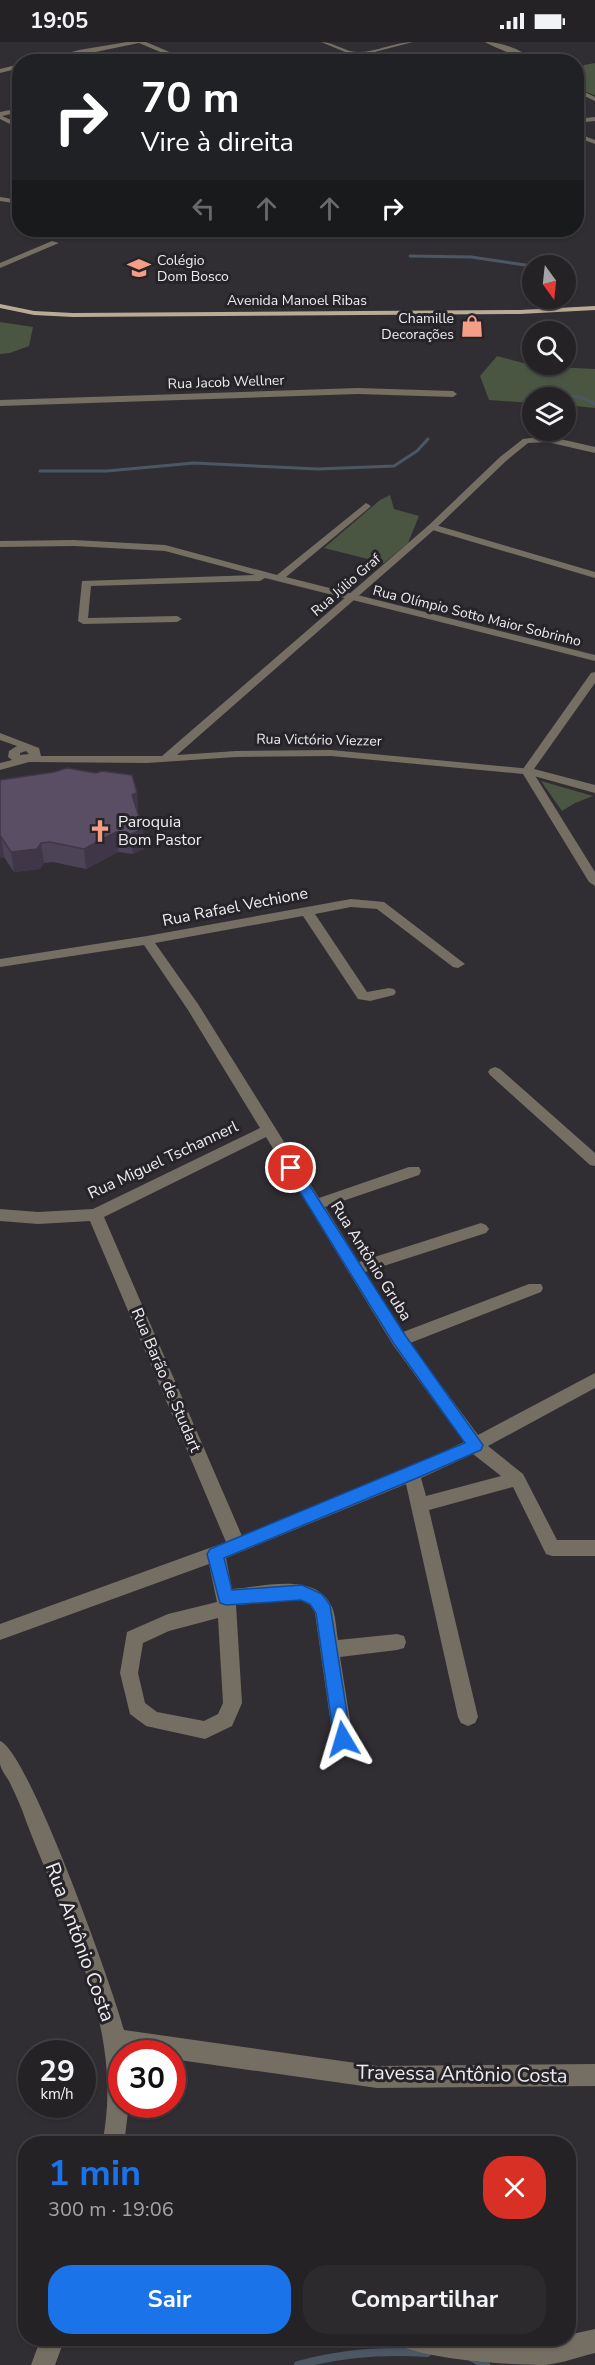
<!DOCTYPE html>
<html lang="pt">
<head>
<meta charset="utf-8">
<style>
  :root { --surface:#252226; --page:#2d2a2e; --text:#f1f3f6; --muted:#a3a4a7; --line:#423f43; --accent:#1a73e8 }
  body { margin:0; font-family:"Nunito Sans",sans-serif; background:var(--page); color:var(--text); height:100vh; display:flex; flex-direction:column; font-size:22px; white-space:nowrap }
  * { box-sizing:border-box; margin:0 }
  p { font-size:20px; color:var(--muted) }
  .icon { flex:none; width:33px; height:33px; fill:none; stroke:currentColor; stroke-width:2; stroke-linecap:round; stroke-linejoin:round }
  .map { position:relative; flex:1; overflow:hidden }
  .sheet { position:absolute; left:18px; top:2094px; width:558px; height:210px; display:flex; flex-direction:column; background:var(--surface); border-radius:24px; box-shadow:0 2px 4px #0004,0 0 0 2px var(--line) }
  .sheet>* { flex:none }
  .banner { position:absolute; left:12px; top:12px; width:572px; height:183px; border-radius:24px; box-shadow:0 2px 4px #0004,0 0 0 2px var(--line); background:#202124; color:#fff; overflow:hidden }
  .needle { width:39px; rotate:165deg }
  .buttons { position:absolute; left:522px; top:213px; display:grid; gap:12px }
  .buttons a { display:grid; place-items:center; width:54px; height:54px; border-radius:50%; background:var(--surface); box-shadow:0 2px 4px #0004,0 0 0 2px var(--line); font-size:30px }
  .speed { position:absolute; left:18px; top:1998px; display:flex; gap:12px; font-size:30px; font-weight:700; text-align:center }
  .speed>* { display:grid; place-content:center; width:78px; height:78px; border-radius:50%; background:var(--surface); box-shadow:0 2px 4px #0004,0 0 0 2px var(--line); line-height:1 }
  .speed small { font-size:15px; font-weight:400 }
  .speed .limit { border:9px solid #d22; background:#fff; color:#111 }
  .pin { position:absolute; display:grid; place-items:center; width:51px; height:51px; color:#fff; margin:-26px; border:3px solid #fff; border-radius:50%; box-shadow:0 2px 6px #0007 }
  .me { position:absolute; width:66px; margin:-33px; rotate:353deg; stroke-linejoin:round; filter:drop-shadow(0 0 4px #0008) }
  .turn { display:flex; align-items:center; gap:21px; height:126px; padding:0 30px; font-size:27px }
  .turn .icon { width:78px; height:78px; stroke-width:2.5 }
  .turn b { display:block; font-size:42px; line-height:51px }
  .lanes { display:flex; align-items:center; height:57px; padding:0 30px; background:#0003; justify-content:center; gap:30px; direction:ltr }
  .lanes .off { opacity:.35 }
  .round { display:grid; place-items:center; flex:none; width:63px; height:63px; border-radius:24px; background:var(--page) }
  .summary { display:flex; align-items:center; justify-content:space-between; height:102px; padding:0 30px }
  h1 { font-size:36px; font-weight:700; line-height:45px; color:var(--accent) }
  .cta { display:flex; gap:12px; margin-top:auto; padding:12px 30px }
  .cta a { flex:1; height:69px; border-radius:24px; background:var(--accent); color:#fff; font-size:24px; font-weight:700; line-height:69px; text-align:center }
  .cta a+a { background:var(--page); color:var(--text) }
  .status { display:flex; justify-content:space-between; align-items:center; height:42px; padding:0 30px; background:var(--surface); direction:ltr }
  .status svg { height:16px; fill:currentColor }
  .map>svg:first-child { display:block }
</style>
</head>
<body>
<div class="status"><b>19:05</b><svg viewBox="0 0 49 12"><path d="M0 12V9h3v3zM5 12V6h3v6zM10 12V3h3v9zM15 12V0h3v12zM26 1h20v11H26zM47 4h2v5h-2z"/></svg></div>
<div class="map">
<svg width="595" height="2323" viewBox="0 0 595 2323">
  <rect width="100%" height="100%" fill="#312e33"/>
  <path fill="#4a5542" d="M595 21V53H594L576 46V33L584 23Z
    M0 280 33 285 29 304 10 311 0 312Z
    M497 314 535 324 595 327V366L566 363V356H532V361L489 358 480 334Z
    M390 453 394 467 419 474 408 501 384 521 324 506 380 458Z
    M541 739 593 754 575 761 562 769Z"/>
  <g fill="none" stroke-linecap="round" stroke-linejoin="round">
    <path stroke="#4c5764" stroke-width="3" d="M410 214 471 215 532 224
      M530 351 580 355 595 362
      M40 429H107L194 421 318 427 394 424 417 409 428 397"/>
    <path stroke="#4c5764" stroke-width="8" d="M472 2316 486 2323
      M298 2323C341 2311 382 2308 427 2311"/>
    <path fill="#756e63" fill-rule="evenodd" d="M127 0H146L193 20H184L139 1 47 20H35L79 8Z
      M321 0C334 0 345 10 357 10 373 11 395 0 413 0L363 13 380 20C371 20 363 14 355 14 344 14 332 20 320 20L350 12Z
      M485 0C504 0 523 9 538 20 530 20 493 5 485 0Z
      M20 22V26L0 31V27Z
      M576 46 595 55V59L576 50Z
      M20 66V70L2 74 20 82V87L0 77V70Z
      M595 75V79L576 81V77Z
      M576 91 595 98V102L576 95Z
      M12 130H20V134L10 133Z
      M0 155 20 158V162L0 159Z
      M52 199 59 201 0 226V221Z
      M358 346 453 349 457 352 453 355 358 352 0 364V358Z
      M366 461 371 464 369 466 286 535 595 613V619L265 536 260 539 91 544 88 576 177 574 182 577 177 580 83 582 78 579 82 539 255 533 165 509 74 504 0 505V499L74 498 165 503 277 533Z
      M432 482 595 530V536L429 487 427 485Z
      M595 630V641L534 727 595 743V751L523 731V727L591 631Z
      M351 857 384 860 465 922 458 926 453 925 377 867 351 865 315 872 367 950 389 946 394 947 396 950 394 953 370 959 358 957 303 874 155 901 198 962 319 1156 409 1125H419L421 1129 419 1133 325 1165 359 1220 481 1181 486 1183 489 1187 486 1191 365 1230 403 1290 529 1242H541L543 1246 541 1250 410 1301 478 1393 595 1331V1346L488 1404 523 1432 557 1498H595V1514H552L546 1512 513 1445 429 1468 478 1675 475 1681 468 1684 461 1681 458 1675 406 1442 226 1516 232 1547C263 1545 316 1529 332 1565 336 1575 336 1587 338 1598L397 1592 404 1594 406 1600 404 1606 397 1608 340 1615 353 1697 350 1703 343 1706 336 1703 333 1697 315 1571 310 1563 300 1558 236 1563 242 1661 232 1684 205 1697 146 1684 130 1672 120 1631 127 1590 168 1572 217 1560 209 1522 0 1598V1582L226 1500 90 1179 38 1182 0 1179V1167L38 1170 93 1167 260 1086 188 968 144 903 0 925V917L147 894ZM266 1095 393 1303 464 1400 406 1427 242 1494 104 1175ZM473 1412 501 1434 426 1454 421 1436ZM218 1576 223 1661 218 1672 204 1679 157 1670 145 1661 138 1631 143 1601 169 1589Z
      M495 1025 500 1027 595 1111V1124L590 1123 490 1033 488 1030 490 1027Z
      M0 1699C29 1710 113 1947 124 1988L377 2024 595 2022V2044L377 2046 172 2017V2012L128 2011 122 2012V2062H129L124 2102H102C126 1988 65 1882 26 1779 22 1766 16 1754 10 1741 7 1735 1 1728 0 1722 0 1714 0 1706 0 1699Z
      M595 2287V2311C579 2315 562 2321 546 2323 510 2323 433 2318 400 2304L396 2296H485L532 2302 555 2296H568V2293Z
      M41 2296H65L55 2323H31Z"/>
    <path fill="#756e63" fill-rule="evenodd" d="M547 394 595 405V411L547 400 528 401 506 419 435 487 177 713 236 709 331 708 531 727 595 830V844L589 840 523 732 331 714 236 715 147 721 29 720 0 728V721L12 718 8 715 9 709 17 704 0 698V691L39 706 41 714H162L429 483 500 415 523 397ZM26 709 29 712 20 713V711Z"/>
    <path fill="#b9ac95" fill-rule="evenodd" d="M0 262 34 269 73 271 520 268 595 264V268L520 272 73 275 34 273 0 266Z"/>
  </g>
  <path fill="#4d4357" d="M0 738 137 751 138 770 144 807 133 812 118 810 86 827 53 820 44 821 40 827 14 830 4 815 0 816Z"/>
  <path fill="#3f3747" d="M137 751 138 770 134 773 132 753Z
    M143 787 144 807 133 812 131 792Z
    M116 790 118 810 86 827 84 807Z
    M1 795 4 815 0 816V796Z
    M41 801 44 821 40 827 14 830 11 810Z"/>
  <path fill="#5a4e65" stroke="#3f3747" stroke-width="1.5" d="M67 726 96 731 102 729 132 733 137 751 132 753 143 787 131 792 116 790 84 807 50 800 41 801 37 807 11 810 1 795 0 796V738L54 730Z"/>
  <path fill="#1a73e8" stroke="#114b97" stroke-width="1.5" d="M291 1121 296 1122 405 1293 483 1403 481 1408 417 1436 224 1516 232 1548 302 1543 322 1552 330 1563 351 1697 349 1703 343 1705 336 1703 334 1697 316 1571 310 1562 301 1558 226 1563 220 1561 207 1512 210 1507 465 1401 394 1302 287 1129 285 1126 287 1122Z"/>
  <defs>
    <g id="school-bare" transform="scale(1.8)"><path d="M0-5L7-2L0 1L-7-2ZM-4 1L0 2.5L4 1V4Q0 6-4 4Z" fill="#f49e87" stroke="#272429" stroke-width="2.5" paint-order="stroke"/></g>
    <g id="shop-bare" transform="scale(1.8)"><path d="M-5-2.5h2.3a2.7 3.5 0 0 1 5.4 0H5L5.5 6h-11ZM-1.5-2.5h3a1.5 2.3 0 0 0-3 0Z" fill="#f49e87" stroke="#272429" stroke-width="2.5" paint-order="stroke"/></g>
    <g id="church-bare" transform="scale(1.8)"><path d="M-1.2-6h2.4v3.5h3.3v2.4h-3.3V6h-2.4V-.1h-3.3v-2.4h3.3Z" fill="#f49e87" stroke="#272429" stroke-width="2.5" paint-order="stroke"/></g>
  </defs>
  <g fill-rule="evenodd">
    <use href="#school-bare" x="139" y="226"/>
    <use href="#shop-bare" x="472" y="284"/>
    <use href="#church-bare" x="100" y="789"/>
  </g>
  <g text-anchor="middle" dominant-baseline="central" stroke-width="6" stroke-linejoin="round" paint-order="stroke">
    <g font-size="14" fill="#edecef" stroke="#272429" text-anchor="start">
      <text x="157" y="218">Colégio<tspan x="157" dy="16">Dom Bosco</tspan></text>
      <text x="454" y="276" text-anchor="end">Chamille<tspan x="454" dy="16">Decorações</tspan></text>
    </g>
    <g font-size="14" fill="#edecef" stroke="#272429">
      <text x="297" y="258">Avenida Manoel Ribas</text>
      <text transform="translate(226 340) rotate(-2)">Rua Jacob Wellner</text>
      <text transform="translate(346 543) rotate(-41)">Rua Júlio Graf</text>
      <text transform="translate(477 574) rotate(14)">Rua Olímpio Sotto Maior Sobrinho</text>
      <text transform="translate(319 698) rotate(1)">Rua Victório Viezzer</text>
    </g>
    <g font-size="16" fill="#edecef" stroke="#272429" text-anchor="start">
      <text x="118" y="780">Paroquia<tspan x="118" dy="18">Bom Pastor</tspan></text>
    </g>
    <g font-size="16" fill="#edecef" stroke="#272429">
      <text transform="translate(235 865) rotate(-11)">Rua Rafael Vechione</text>
      <text transform="translate(163 1118) rotate(-25)">Rua Miguel Tschannerl</text>
      <text transform="translate(371 1219) rotate(58)">Rua Antônio Gruba</text>
      <text transform="translate(166 1338) rotate(67)">Rua Barão de Studart</text>
    </g>
    <g font-size="20" fill="#edecef" stroke="#272429">
      <text transform="translate(80 1900) rotate(70)">Rua Antônio Costa</text>
      <text transform="translate(462 2032) rotate(1)">Travessa Antônio Costa</text>
    </g>
  </g>
</svg>
<div class="buttons">
<a><svg class="needle" viewBox="-14 -14 28 28"><path d="M0-13l5 13h-10z" fill="#e53935"/><path d="M0 13l5-13h-10z" fill="#a3a4a7"/></svg></a>
<a><svg class="icon" aria-label="search" viewBox="0 0 24 24"><circle cx="10" cy="10" r="6"/><path d="M15 15l6 6"/></svg></a>
<a><svg class="icon" aria-label="layers" viewBox="0 0 24 24"><path d="M12 4l9 5-9 5-9-5zM3 14l9 5 9-5"/></svg></a>
</div>
<div class="speed"><div>29<small>km/h</small></div><div class="limit">30</div></div>
<div class="pin" style="left:291px;top:1126px;background:#d93025"><svg class="icon" aria-label="arrive" viewBox="0 0 24 24"><path d="M6 21V4h12l-3 4 3 4H6"/></svg></div>
<svg class="me" style="left:343px;top:1697px" viewBox="-20 -20 40 40"><path d="M0-17L14 15 0 8-14 15z" fill="#1a73e8" stroke="#fff" stroke-width="4"/></svg>
<div class="banner">
<div class="turn"><svg class="icon" aria-label="right" viewBox="0 0 24 24"><path d="M7 20v-9h11M14 6l5 5-5 5"/></svg><div><b>70 m</b>Vire à direita</div></div>
<div class="lanes"><svg class="icon off" aria-label="left" viewBox="0 0 24 24"><path d="M17 20v-9H6M10 6l-5 5 5 5"/></svg><svg class="icon off" aria-label="ahead" viewBox="0 0 24 24"><path d="M12 20V5M6 11l6-6 6 6"/></svg><svg class="icon off" aria-label="ahead" viewBox="0 0 24 24"><path d="M12 20V5M6 11l6-6 6 6"/></svg><svg class="icon" aria-label="right" viewBox="0 0 24 24"><path d="M7 20v-9h11M14 6l5 5-5 5"/></svg></div>
</div>
<section class="sheet">
<div class="summary"><div><h1>1 min</h1><p>300 m · 19:06</p></div><a class="round" style="background:#d93025;color:#fff"><svg class="icon" aria-label="close" viewBox="0 0 24 24"><path d="M6 6l12 12M18 6L6 18"/></svg></a></div>
<div class="cta"><a>Sair</a><a>Compartilhar</a></div>
</section>
</div>
</body>
</html>
